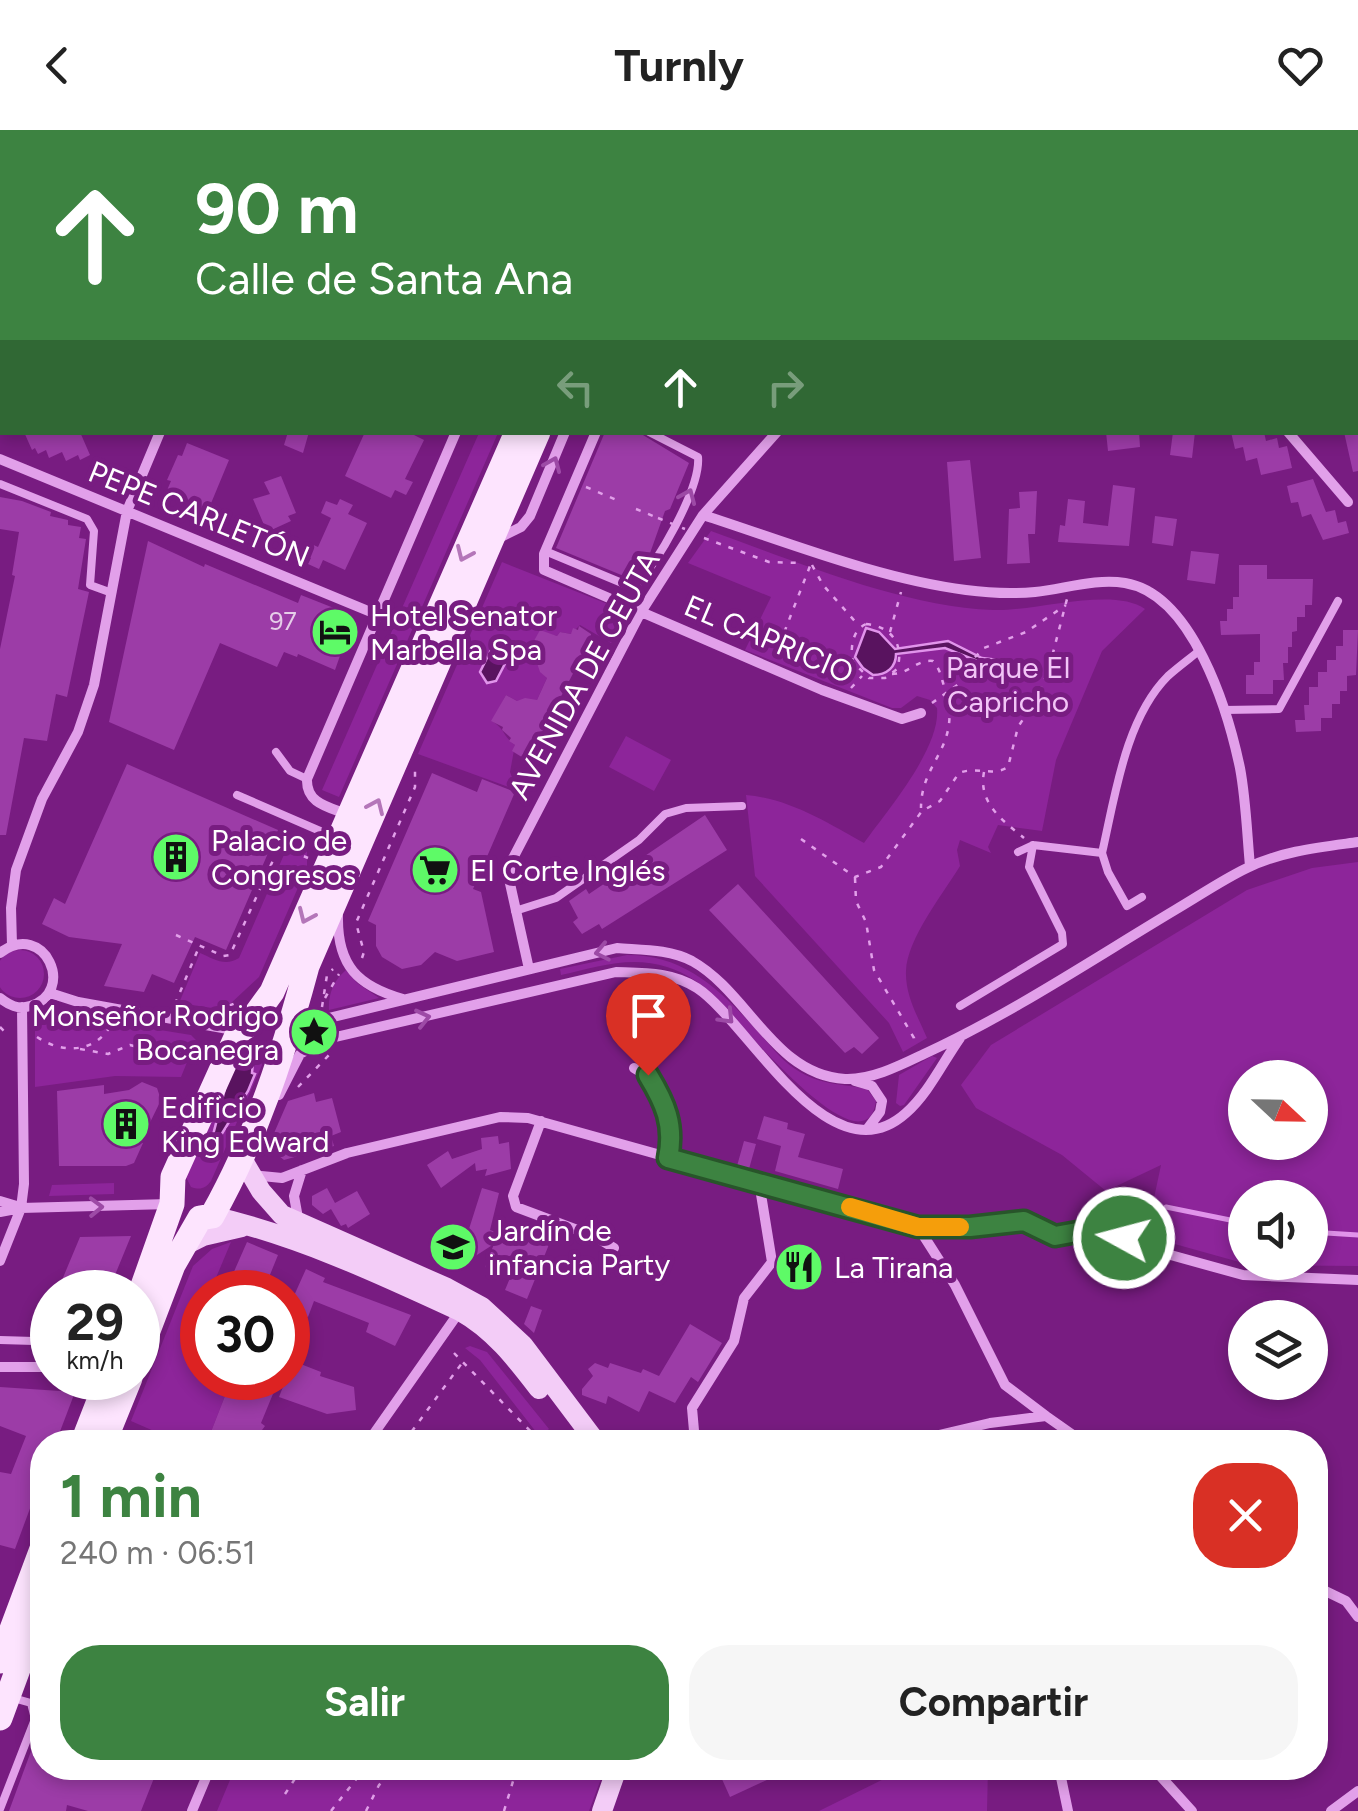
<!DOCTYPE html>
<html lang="es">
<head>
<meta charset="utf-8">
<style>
  :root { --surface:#fff; --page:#f6f6f6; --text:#222; --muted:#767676; --accent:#3d8341 }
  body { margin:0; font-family:Figtree,sans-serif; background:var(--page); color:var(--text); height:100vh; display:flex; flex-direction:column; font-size:38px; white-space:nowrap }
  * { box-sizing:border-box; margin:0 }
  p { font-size:32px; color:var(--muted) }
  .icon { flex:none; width:55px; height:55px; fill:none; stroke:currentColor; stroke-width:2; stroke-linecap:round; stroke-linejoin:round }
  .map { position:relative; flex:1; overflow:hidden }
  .side { position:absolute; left:30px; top:1300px; width:1298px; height:350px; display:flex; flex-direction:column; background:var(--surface); border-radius:40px; box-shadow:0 5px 15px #0003 }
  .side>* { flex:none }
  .hud { position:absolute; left:0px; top:0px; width:1360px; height:305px; box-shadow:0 5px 15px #0003; background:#3d8341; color:#fff; overflow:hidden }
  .needle { width:65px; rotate:112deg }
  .buttons { position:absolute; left:1228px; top:930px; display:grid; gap:20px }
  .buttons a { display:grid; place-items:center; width:100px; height:100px; border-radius:50%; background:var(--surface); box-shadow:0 5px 15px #0003; font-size:50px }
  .speed { position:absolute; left:30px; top:1140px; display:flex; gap:20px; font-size:50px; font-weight:700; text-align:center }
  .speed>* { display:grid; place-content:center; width:130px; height:130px; border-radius:50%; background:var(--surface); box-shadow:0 5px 15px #0003; line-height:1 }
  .speed small { font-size:25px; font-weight:400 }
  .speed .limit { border:15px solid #d22; background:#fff; color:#111 }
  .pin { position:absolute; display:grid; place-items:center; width:85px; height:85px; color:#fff; margin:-102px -42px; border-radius:50% 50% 50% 0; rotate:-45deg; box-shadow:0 0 10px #0007 }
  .pin .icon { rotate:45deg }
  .me { position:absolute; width:110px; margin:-55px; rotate:277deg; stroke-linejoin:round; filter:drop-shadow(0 0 8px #0008) }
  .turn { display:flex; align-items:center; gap:35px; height:210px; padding:0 30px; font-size:45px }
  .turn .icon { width:130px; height:130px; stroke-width:2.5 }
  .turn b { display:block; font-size:70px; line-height:85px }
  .lanes { display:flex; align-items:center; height:95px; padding:0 30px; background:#0003; justify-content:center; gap:50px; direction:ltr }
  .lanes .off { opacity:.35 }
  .round { display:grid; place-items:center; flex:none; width:105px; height:105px; border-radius:40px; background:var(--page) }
  .overview { display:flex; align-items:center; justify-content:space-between; height:170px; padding:0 30px }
  h1 { font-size:60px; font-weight:700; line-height:75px; color:var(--accent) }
  .cta { display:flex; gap:20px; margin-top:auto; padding:20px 30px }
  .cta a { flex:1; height:115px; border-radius:40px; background:var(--accent); color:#fff; font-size:40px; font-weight:700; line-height:115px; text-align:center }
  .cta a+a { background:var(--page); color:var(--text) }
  header { display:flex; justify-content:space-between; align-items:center; height:130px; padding:0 30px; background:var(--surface); font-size:45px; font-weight:700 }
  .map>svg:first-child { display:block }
</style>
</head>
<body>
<header><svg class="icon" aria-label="back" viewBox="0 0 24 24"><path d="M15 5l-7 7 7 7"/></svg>Turnly<svg class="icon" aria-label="heart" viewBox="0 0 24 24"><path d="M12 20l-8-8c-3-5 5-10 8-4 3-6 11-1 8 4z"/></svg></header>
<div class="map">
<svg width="1358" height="1681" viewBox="0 0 1358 1681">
  <rect width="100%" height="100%" fill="#781c81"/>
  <path fill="#8d259a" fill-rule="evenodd" d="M0 0H62L2 2V91Z
    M479 303H498L339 667 322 660Z
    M711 401C798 432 900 476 993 480 1033 482 1113 456 1145 479L1102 521 1056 630 1042 701 998 695 988 717 991 723 960 710 957 720 960 736C943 764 907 809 906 841 905 865 918 887 927 908L903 922 889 893 755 746 746 665C790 669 826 692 864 713 887 681 941 618 937 578L930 570 917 566 901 578H892L745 520 771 467 688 433Z
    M502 432 628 482 611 513 580 495 571 504 560 502 557 506 540 501 526 527 537 533 547 548 537 570 517 571 506 565 492 591C505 599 504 608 515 615L510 642 517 660 418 624Z
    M626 606 671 630 654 661 609 637Z
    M293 704 307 710V737L259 847 230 874 212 878 179 873 200 823C214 829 225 837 239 828Z
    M1358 732V1136L1250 1135 1146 1106 1161 1035 1106 1061 1062 1025 976 978 961 955 991 915 1247 760 1312 738ZM1245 948H1310V1012H1245ZM1245 1068H1310V1132H1245Z
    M-4 844a24 24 0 1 1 48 0a24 24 0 1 1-48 0Z
    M627 825C688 825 723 863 761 905 773 919 784 933 800 942 822 955 843 954 867 959L876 971C865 1049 729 879 713 865 701 853 684 842 667 837 631 825 596 837 561 845L560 839Z
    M346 840 357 853 379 868 329 880C328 864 334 850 346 840Z
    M49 882 191 905 196 910 181 947 115 946 35 957V895Z
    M246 918 260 923 262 935 211 1051C205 1059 200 1060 191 1057L186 1047 242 920ZM253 924 248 961 208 1023 237 935 240 937Z
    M932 926 937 928 904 975 900 976 896 973 899 945Z
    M114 1053V1064L49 1066 52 1055Z
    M231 1112 210 1162H202V1248H232L207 1312H179L131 1291 193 1136 212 1119Z
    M470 1216 487 1222 549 1299 540 1307 480 1230 465 1218Z
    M235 1638H605L589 1681H217Z
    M906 1638H988L987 1681H819Z"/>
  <path fill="#59135f" stroke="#e194eb" stroke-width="2.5" d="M866 498 879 502 895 519 948 511 982 528 1007 531 1014 535V540L1003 551 988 535 945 518 896 524C896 537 887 545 873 545L863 538 855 527Z
    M494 514 511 522 496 551 487 553 480 542Z
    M254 922 252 943 255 944 248 961 207 1028 227 951 236 935 241 937Z"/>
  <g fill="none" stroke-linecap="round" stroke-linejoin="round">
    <path stroke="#e194eb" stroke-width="5" d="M1166 1077 1245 1093
      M1310 1102 1358 1105"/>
  </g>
  <path fill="#9c3ca7" d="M24 302H80L90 325 80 330 78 325 66 331 62 322 49 328 46 320 38 324 35 318 32 320Z
    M288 302H309L303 323 284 315Z
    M365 302H408L424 310 405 349 413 352 406 365 395 360 391 368 345 346Z
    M605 302H638L689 333 670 379 665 381 649 426 631 449 556 418Z
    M1106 302H1139L1140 317 1108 321Z
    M1173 302H1195L1192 328 1170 325Z
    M1231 302H1264L1266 311 1277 308 1279 318 1287 316 1292 338 1261 345 1257 328 1246 331 1243 317 1235 319Z
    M1344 302H1358V341L1353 342Z
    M187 313 229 330 207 383 165 365 171 351 167 350 178 325 182 326Z
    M970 330 981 428 954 431 947 332Z
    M281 346 296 383 288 386 291 391 267 402 253 369 270 364 264 352Z
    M1313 349 1326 382 1335 380 1338 393 1346 391 1349 403 1323 410 1311 384 1302 387 1298 372 1291 373 1287 356Z
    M1113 355 1135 358 1129 416 1058 412 1060 395 1065 396 1068 369 1085 371 1083 393 1108 396Z
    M1037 361 1035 404H1028L1030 433 1007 434 1009 379 1020 378 1019 362Z
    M0 367 22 371 51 382 50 386 68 390V395L81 397 79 408 86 409 78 459 89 462 67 567 56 564 47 611 24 608 6 705H0V519L15 446 12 445 19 402 0 399Z
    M340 369 353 375 348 384 367 393 345 440 323 430 319 439 308 434 311 428 304 425 309 413 318 417 331 388 321 383 326 371 337 375Z
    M1155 386 1177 389 1173 416 1152 413Z
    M148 411 204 437 205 434 298 473 301 465 354 486 335 540 298 524 297 527 284 522 277 537 220 513 174 620 109 592Z
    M1191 421 1219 424 1215 454 1187 450Z
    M1239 435H1267V449H1313L1312 475H1305V487H1297V501L1292 502V517H1288V533H1283L1284 550H1273V564H1246V545H1254V532H1260V504L1221 505 1220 491H1227V479H1233V467H1239Z
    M579 496 591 504V509L529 628 525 629 512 621 515 615 509 611 511 608 502 600 503 597 491 591 506 565 517 571 525 568 537 570 547 548 540 542 537 533 525 527 540 500 557 506 560 502 571 504 573 498 578 500Z
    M1343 500H1358L1356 545 1347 546V561H1340V574H1332V588H1321V601L1296 602 1295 590H1305L1304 575H1309V557H1318V542H1327V530H1336V516H1343Z
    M127 634 278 700 226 820 195 807 174 853 152 844 144 862 104 856 122 814 69 807 42 794 54 768 65 774Z
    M432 643 477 662 482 649 515 662 473 759 481 762 494 822 457 831 435 822 421 835 402 839 382 827 376 816V795L368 791Z
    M705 685 727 720 602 799 599 794 582 804 573 792 578 788 569 771 586 759 589 764Z
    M738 754 879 908 862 924 854 917 845 923 709 780Z
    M142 952 157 958 161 970 140 1013H143L134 1033 126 1036H59L57 961 104 955V964L129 960Z
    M314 963 316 972 332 968 341 1002 331 1006 334 1016 284 1030 268 1017 288 971Z
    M764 986 788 993 787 999 805 1004 798 1027 843 1039 838 1059 775 1041 781 1016 757 1009Z
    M498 1006 499 1014 509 1012 511 1039 485 1046 487 1039 476 1041 475 1033 441 1058 427 1035 448 1021 452 1029 482 1019 481 1008Z
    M744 1011 756 1014 749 1039 737 1036Z
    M327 1058 335 1073 357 1061 370 1084 348 1098 346 1094 341 1096 331 1079 323 1084 312 1075V1066Z
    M482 1058 499 1063 490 1100 524 1113 530 1098 552 1107 527 1169 505 1160 510 1148 485 1137 494 1114 452 1141 441 1121 435 1124 429 1113 444 1104 448 1110 469 1099Z
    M131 1106 108 1162H57L80 1107Z
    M247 1112 278 1125 263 1162H225Z
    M306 1139 325 1148 323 1152 411 1185 395 1216 366 1202 369 1193 314 1171 308 1187 288 1179Z
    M531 1176 542 1180 534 1203 524 1194Z
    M690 1194 722 1213 698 1252 691 1247 675 1273 649 1261 639 1282 608 1266 606 1274 582 1265V1259L593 1246 588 1239 595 1233 608 1238 610 1233 641 1243 643 1239 659 1246Z
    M293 1231 321 1242 320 1246 354 1257 356 1280 327 1284 279 1267Z
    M232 1248H247L275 1259 261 1293 265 1296 253 1312H207Z
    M0 1257 75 1262 56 1312H42V1346L15 1419 0 1415V1342L11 1344 26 1306 0 1296Z
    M41 1594 42 1638H158L141 1681H88L67 1675 66 1681H9Z
    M717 1638H793L730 1667Z"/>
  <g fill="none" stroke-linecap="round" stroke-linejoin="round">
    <path stroke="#e2a0ea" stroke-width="2.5" stroke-dasharray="5 8" stroke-linecap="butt" d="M586 357 619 371
      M636 379 658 388
      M704 408 769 432 802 433
      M812 435 823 455 859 496
      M866 494C891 496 905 515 897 539L885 548H869L853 532C850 519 852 500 866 494Z
      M890 502 901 462
      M775 526 810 436
      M892 544C909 544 917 529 933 531 941 540 941 548 945 559 963 617 921 630 921 678
      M851 558 862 546
      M932 573 963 551 972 530 984 518 1026 502 1066 475
      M984 642C978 673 1002 690 1024 708
      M801 709 855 747 881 737 922 681 940 671 959 643C976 636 993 647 1008 637L1018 597 1035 571 1048 542 1067 469
      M280 716 308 728
      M855 748 856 771 866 792 874 840 914 908V916
      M176 805 223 826 230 825 285 704
      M362 828 364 822 356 793 415 657V641
      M325 868 339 844
      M175 874 199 817
      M322 877 327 845 333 839
      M204 880 216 881 238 872
      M0 897 7 904
      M37 907C64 925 98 923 113 891
      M80 919 108 924 130 915 156 922 175 919 197 931
      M298 957 330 924
      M454 1223 541 1312
      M404 1312 462 1233
      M543 1312 556 1301
      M285 1664 302 1638
      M331 1681 365 1638
      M366 1681 379 1655 398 1638
      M504 1681 517 1638"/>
    <path stroke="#e2a0ea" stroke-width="8" d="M94 0 99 2
      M761 0 767 2
      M969 0 975 2
      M0 354 87 389 94 401 90 455 112 463
      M545 421 634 458C656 436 701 358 698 327L649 302
      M1224 580 1279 579 1338 471
      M276 622 290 641 307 649
      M237 665 334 707
      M1018 722 1033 715 1102 723C1115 667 1125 589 1168 546 1178 537 1189 529 1199 521
      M1102 723 1108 742 1127 776 1142 767
      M515 781 556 768 639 710 665 684 686 678 742 676
      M960 876 1063 814 1062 803 1029 737 1033 715
      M0 1210 34 1211
      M0 1679 35 1589 31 1573 13 1568"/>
    <path stroke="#e2a0ea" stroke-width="10" d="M467 0 472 2
      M1278 0 1288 2
      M182 2 183 0
      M271 2 272 0
      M547 2V0
      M628 2V0
      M0 100 2 101
      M596 302 544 424V440L822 560 902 589 921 583
      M1288 302 1348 372
      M0 329 378 485
      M703 385C787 412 879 449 966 460 989 463 1012 464 1035 462 1064 459 1096 448 1125 453 1193 464 1228 581 1240 638 1246 670 1247 704 1250 736
      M497 409 521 397 530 386 565 302
      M349 685C329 677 306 674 307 649L456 302
      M338 786C337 836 358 856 403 869
      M12 815 11 778 16 740 42 669 78 602 94 555 127 381 160 302
      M0 823C45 789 77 863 30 876 18 880 9 875 0 868
      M529 839 509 749 511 732 641 482 703 385 777 302
      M50 863 78 872 239 901
      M292 897 617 818C642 820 669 819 692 831 748 862 774 945 845 949 872 950 901 935 924 924 1011 884 1093 829 1175 780 1199 766 1222 750 1247 738 1281 721 1322 717 1358 712
      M634 938C666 955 675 993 668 1027
      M855 951 872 956 882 971 880 982 868 998
      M279 965 300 924 327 909 616 842C644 843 672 842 697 858 748 891 829 1052 906 983 928 964 943 932 960 908
      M541 991 513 1066 516 1077 596 1107 614 1118
      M252 1045 282 1048 347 1023 500 987 528 988 918 1097 955 1155 1005 1255 1046 1286
      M0 1071 20 1077
      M0 1082 21 1078 169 1074
      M298 1088 294 1066 302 1040
      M918 1097H970L1024 1091 1055 1107 1099 1098 1149 1119 1243 1145 1358 1150
      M0 1131 21 1078 24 1054 22 877
      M0 1237H52
      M368 1312 462 1178
      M695 1312 692 1278 734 1211 744 1168 772 1132 759 1052
      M909 1312 990 1293 1046 1286 1083 1312
      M1315 1456 1346 1471 1358 1487
      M1059 1638 1068 1681
      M1153 1638 1192 1681
      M192 1681 210 1638
      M1331 1681 1358 1661"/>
    <path stroke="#f3ccf7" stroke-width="20" d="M241 1027 261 1061 282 1085 447 1158 482 1177 523 1215 596 1312
      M212 1086C299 1106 380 1144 460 1181 494 1200 516 1229 539 1259
      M185 1115 203 1106 242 1097
      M602 1681 617 1638"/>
    <path stroke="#fde4fe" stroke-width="25" d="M584 2V0
      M603 2 604 0
      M200 1088 212 1086C256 1008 284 922 307 836L538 302
      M138 1170 172 1074 173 1047 239 901 248 895 272 862 517 302
      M138 1227 173 1135 200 1088
      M83 1312 108 1248
      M104 1312 130 1248
      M0 1531 42 1419
      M0 1588 42 1474"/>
    <path stroke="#e2a0ea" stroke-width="2.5" stroke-dasharray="5 8" stroke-linecap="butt" d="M658 388 685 399"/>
  </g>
  <defs><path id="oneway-chevron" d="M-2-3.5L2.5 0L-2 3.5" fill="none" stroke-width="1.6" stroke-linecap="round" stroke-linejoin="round" transform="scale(2.5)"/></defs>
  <g stroke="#9d4aa6">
    <use href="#oneway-chevron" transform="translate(553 334) rotate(-67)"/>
    <use href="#oneway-chevron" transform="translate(688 366) rotate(-67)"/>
    <use href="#oneway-chevron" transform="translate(602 822) rotate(168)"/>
    <use href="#oneway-chevron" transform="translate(727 887) rotate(46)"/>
    <use href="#oneway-chevron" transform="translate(423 888) rotate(-13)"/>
    <use href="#oneway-chevron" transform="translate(96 1077) rotate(-1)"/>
  </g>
  <g stroke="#b476b9">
    <use href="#oneway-chevron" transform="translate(464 424) rotate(114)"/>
    <use href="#oneway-chevron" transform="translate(376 676) rotate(-66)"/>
    <use href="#oneway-chevron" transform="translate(306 786) rotate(114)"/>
  </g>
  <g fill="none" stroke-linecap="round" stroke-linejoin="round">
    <g stroke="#28552a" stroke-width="25">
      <path id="route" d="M648 945C665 973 675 995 668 1028L918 1097H970L1024 1091 1055 1106 1099 1098 1124 1108"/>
    </g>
    <use href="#route" stroke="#3d8341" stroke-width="18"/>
    <path stroke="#f59e0b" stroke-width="18" d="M850 1077 918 1097H960"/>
  </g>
  <defs>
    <g id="hotel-disc" transform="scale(2.5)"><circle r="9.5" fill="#5efa67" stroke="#781c81"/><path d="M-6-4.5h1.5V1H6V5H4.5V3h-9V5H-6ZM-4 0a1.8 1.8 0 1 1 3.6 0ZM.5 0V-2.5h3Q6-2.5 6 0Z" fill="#111"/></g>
    <g id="building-disc" transform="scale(2.5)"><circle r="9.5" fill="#5efa67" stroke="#781c81"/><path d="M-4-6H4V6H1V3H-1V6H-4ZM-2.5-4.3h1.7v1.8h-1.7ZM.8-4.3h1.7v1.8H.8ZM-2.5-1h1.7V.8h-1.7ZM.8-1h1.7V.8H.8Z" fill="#111"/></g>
    <g id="supermarket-disc" transform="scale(2.5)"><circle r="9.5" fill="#5efa67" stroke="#781c81"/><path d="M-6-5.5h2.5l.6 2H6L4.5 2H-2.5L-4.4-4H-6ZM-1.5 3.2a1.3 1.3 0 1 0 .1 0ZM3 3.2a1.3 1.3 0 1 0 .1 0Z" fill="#111"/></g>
    <g id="sight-disc" transform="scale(2.5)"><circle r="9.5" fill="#5efa67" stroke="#781c81"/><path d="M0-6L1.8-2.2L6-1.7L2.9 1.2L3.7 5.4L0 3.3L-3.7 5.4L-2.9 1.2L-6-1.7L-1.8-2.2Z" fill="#111"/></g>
    <g id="school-disc" transform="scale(2.5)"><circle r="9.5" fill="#5efa67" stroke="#781c81"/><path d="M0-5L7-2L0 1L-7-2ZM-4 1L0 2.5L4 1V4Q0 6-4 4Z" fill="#111"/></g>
    <g id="restaurant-disc" transform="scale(2.5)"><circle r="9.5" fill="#5efa67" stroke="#781c81"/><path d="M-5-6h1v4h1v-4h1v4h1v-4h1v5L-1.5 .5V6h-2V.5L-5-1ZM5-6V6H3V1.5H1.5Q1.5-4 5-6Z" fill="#111"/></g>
  </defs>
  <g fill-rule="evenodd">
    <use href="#hotel-disc" x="335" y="502"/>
    <use href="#building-disc" x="176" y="727"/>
    <use href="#supermarket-disc" x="435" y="740"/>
    <use href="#sight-disc" x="314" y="902"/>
    <use href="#building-disc" x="126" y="994"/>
    <use href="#school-disc" x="453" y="1117"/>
    <use href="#restaurant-disc" x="799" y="1137"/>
  </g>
  <g text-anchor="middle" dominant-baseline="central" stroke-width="10" stroke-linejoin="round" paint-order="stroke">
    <g font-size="25" fill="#e6cee9">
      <text x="283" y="491">97</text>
    </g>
    <g font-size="30" fill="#fff" stroke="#781c81">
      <text transform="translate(199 384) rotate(22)">PEPE CARLETÓN</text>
      <text transform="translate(769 509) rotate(23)">EL CAPRICIO</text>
      <text transform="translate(584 545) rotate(-61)">AVENIDA DE CEUTA</text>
    </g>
    <g font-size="30" fill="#fff" stroke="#781c81" text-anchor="start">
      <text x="370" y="485">Hotel Senator<tspan x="370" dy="34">Marbella Spa</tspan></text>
      <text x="211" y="710">Palacio de<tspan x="211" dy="34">Congresos</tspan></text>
      <text x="470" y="740">El Corte Inglés</text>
      <text x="279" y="885" text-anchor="end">Monseñor Rodrigo<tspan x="279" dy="34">Bocanegra</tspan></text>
      <text x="161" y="977">Edificio<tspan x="161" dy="34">King Edward</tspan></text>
      <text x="488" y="1100">Jardín de<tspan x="488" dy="34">infancia Party</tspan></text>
      <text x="834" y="1137">La Tirana</text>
    </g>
    <g font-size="30" fill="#f2c5f7" stroke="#781c81">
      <text x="1008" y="537">Parque El<tspan x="1008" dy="34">Capricho</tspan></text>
    </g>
  </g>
</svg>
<div class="buttons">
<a><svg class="needle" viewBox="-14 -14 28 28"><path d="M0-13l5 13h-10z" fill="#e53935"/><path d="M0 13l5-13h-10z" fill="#767676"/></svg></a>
<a><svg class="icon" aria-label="sound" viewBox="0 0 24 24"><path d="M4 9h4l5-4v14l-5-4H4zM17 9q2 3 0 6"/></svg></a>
<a><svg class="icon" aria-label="layers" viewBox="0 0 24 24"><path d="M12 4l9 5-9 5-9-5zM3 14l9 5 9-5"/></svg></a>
</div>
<div class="speed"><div>29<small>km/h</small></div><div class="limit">30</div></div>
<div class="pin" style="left:648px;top:945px;background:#d93025"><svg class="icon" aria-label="arrive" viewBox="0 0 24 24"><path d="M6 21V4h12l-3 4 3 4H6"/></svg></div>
<svg class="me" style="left:1124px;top:1108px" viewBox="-20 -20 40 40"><circle r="17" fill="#3d8341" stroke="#fff" stroke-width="3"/><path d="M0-11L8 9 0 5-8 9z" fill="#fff"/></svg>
<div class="hud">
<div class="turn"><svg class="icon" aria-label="ahead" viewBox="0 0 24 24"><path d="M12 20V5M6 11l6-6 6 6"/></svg><div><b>90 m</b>Calle de Santa Ana</div></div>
<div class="lanes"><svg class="icon off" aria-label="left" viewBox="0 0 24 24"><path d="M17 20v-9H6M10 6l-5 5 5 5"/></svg><svg class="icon" aria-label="ahead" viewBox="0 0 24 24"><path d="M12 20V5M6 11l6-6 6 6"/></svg><svg class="icon off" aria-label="right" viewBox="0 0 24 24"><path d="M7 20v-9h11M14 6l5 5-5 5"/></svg></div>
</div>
<section class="side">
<div class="overview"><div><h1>1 min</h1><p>240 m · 06:51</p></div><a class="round" style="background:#d93025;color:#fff"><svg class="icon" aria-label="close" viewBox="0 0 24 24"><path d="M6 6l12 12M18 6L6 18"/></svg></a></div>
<div class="cta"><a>Salir</a><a>Compartir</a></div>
</section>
</div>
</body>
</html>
